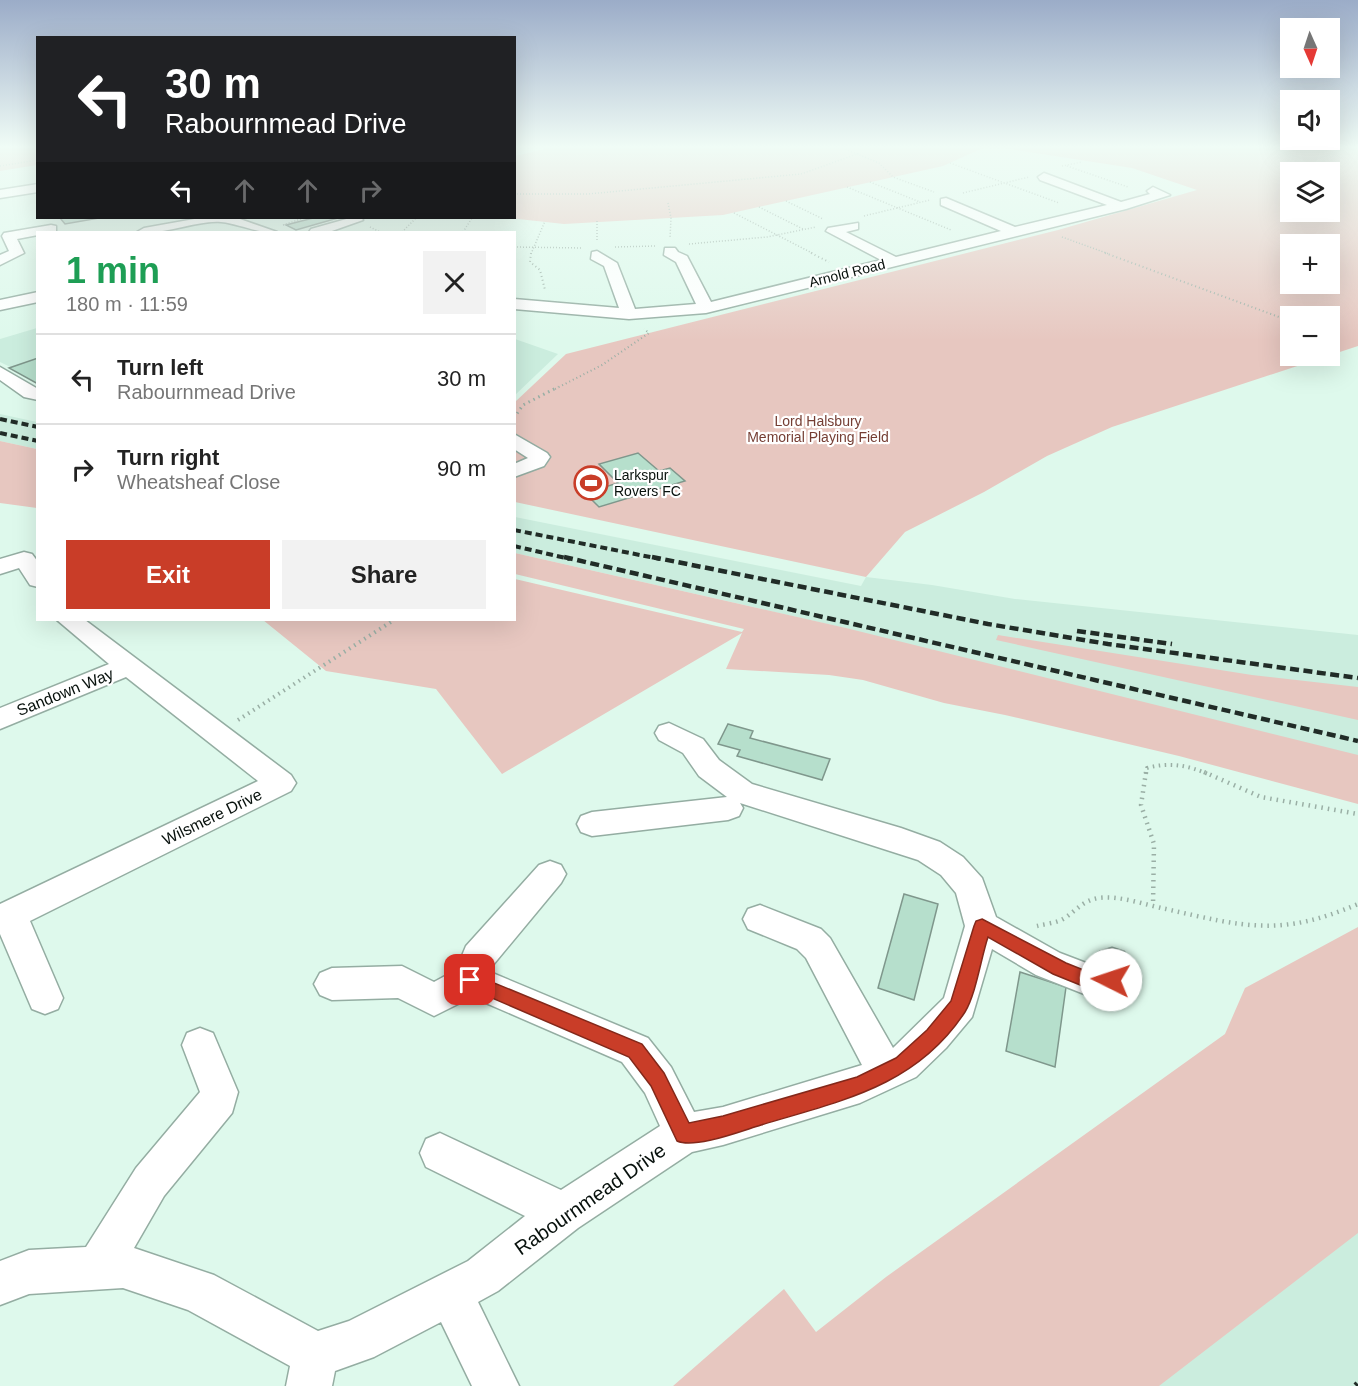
<!DOCTYPE html>
<html lang="en">
<head>
<meta charset="utf-8">
<style>
  :root { --surface:#fff; --page:#f2f2f2; --text:#222; --muted:#767676; --line:#e0e0e0; --accent:#c93d28 }
  body { margin:0; font-family:Helvetica,sans-serif; background:var(--page); color:var(--text); height:100vh; display:flex; flex-direction:column; font-size:22px; white-space:nowrap }
  * { box-sizing:border-box; margin:0 }
  p { font-size:20px; color:var(--muted) }
  .icon { flex:none; width:33px; height:33px; fill:none; stroke:currentColor; stroke-width:2; stroke-linecap:round; stroke-linejoin:round }
  .map { position:relative; flex:1; overflow:hidden }
  .panel { position:absolute; left:36px; top:231px; width:480px; height:390px; display:flex; flex-direction:column; background:var(--surface); border-radius:0px; box-shadow:0 6px 24px #0002 }
  .panel>* { flex:none }
  .top-card { position:absolute; left:36px; top:36px; width:480px; height:183px; border-radius:0px; box-shadow:0 6px 24px #0002; background:#202124; color:#fff; overflow:hidden }
  .needle { width:39px; rotate:177deg }
  .fabs { position:absolute; left:1280px; top:18px; display:grid; gap:12px }
  .fabs a { display:grid; place-items:center; width:60px; height:60px; border-radius:0px; background:var(--surface); box-shadow:0 6px 24px #0002; font-size:30px }
  .pin { position:absolute; display:grid; place-items:center; width:51px; height:51px; color:#fff; margin:-26px; border-radius:12px; box-shadow:0 3px 9px #0006 }
  .me { position:absolute; width:66px; margin:-33px; rotate:274deg; stroke-linejoin:round; filter:drop-shadow(0 0 4px #0008) }
  .turn { display:flex; align-items:center; gap:21px; height:126px; padding:0 30px; font-size:27px }
  .turn .icon { width:78px; height:78px; stroke-width:2.5 }
  .turn b { display:block; font-size:42px; line-height:51px }
  .lanes { display:flex; align-items:center; height:57px; padding:0 30px; background:#0003; justify-content:center; gap:30px; direction:ltr }
  .lanes .off { opacity:.35 }
  .round { display:grid; place-items:center; flex:none; width:63px; height:63px; border-radius:0px; background:var(--page) }
  .overview { display:flex; align-items:center; justify-content:space-between; height:102px; padding:0 30px }
  h1 { font-size:36px; font-weight:600; line-height:45px; color:#1e9e55 }
  .action { display:flex; gap:12px; margin-top:auto; padding:12px 30px }
  .action a { flex:1; height:69px; border-radius:0px; background:var(--accent); color:#fff; font-size:24px; font-weight:600; line-height:69px; text-align:center }
  .action a+a { background:var(--page); color:var(--text) }
  ul { padding:0; list-style:none }
  li { display:flex; align-items:center; gap:18px; height:90px; padding:0 30px; border-top:2px solid var(--line) }
  li div { flex:1 }
  li b { display:block; font-size:22px }
  li em { font-style:normal }
  .map>svg:first-child { display:block }
</style>
</head>
<body>
<div class="map">
<svg width="1358" height="1386" viewBox="0 0 1358 1386">
  <rect width="100%" height="100%" fill="#def9ec"/>
  <path fill="#cbedde" d="M37 328V380L0 362V339Z
    M515 339 558 354 515 395 514 339Z
    M0 414 37 422V449L0 441Z
    M515 517 861 586 866 577 932 585 1015 599 1358 635V779L845 628 515 553Z
    M1358 1102V1386H966Z"/>
  <path fill="#e7c7c0" fill-rule="evenodd" d="M0 147H37V165L0 171Z
    M553 147H985L943 166 723 215 564 224 509 218H514L515 156Z
    M997 147H1358V346L1112 427 1047 456 984 492 905 532 866 577 515 502V402L566 354 1058 230 1197 190 1132 168ZM1290 172H1329V212H1290ZM1290 244H1329V284H1290ZM1290 316H1329V356H1290Z
    M0 441 37 449V508L0 503Z
    M515 553 846 628 1358 755V804L1179 756 1005 715 944 703 863 680 829 675 726 669 742 633 502 774 436 689 326 671 263 620H514L515 579 742 632 744 629 515 574Z
    M998 635 1252 675 1358 687V720L996 640Z
    M1358 927V1233L1159 1386H673L784 1289 816 1332 886 1277 1225 1034 1245 988Z"/>
  <path fill="#b6dfcc" stroke="#7f978c" stroke-width="1.5" d="M60 218H99L65 224Z
    M313 218H338L296 230 286 225Z
    M38 358V384L9 368Z
    M638 453 659 471 670 468 685 481 599 507 585 493 618 483 599 464Z
    M728 724 753 731 750 738 830 759 822 780 737 756 740 750 718 744Z
    M904 894 938 904 914 1000 878 988Z
    M1020 972 1066 987 1055 1067 1006 1051Z"/>
  <g fill="none" stroke-linecap="round" stroke-linejoin="round">
    <g stroke="#94ada2" stroke-width="3">
      <path id="minor" d="M1044 173 1121 202 1150 194 1147 191 1153 187 1170 195 1126 209 706 313 629 319 514 309V299L619 308 604 266 591 259 592 252 597 251 617 263 635 309 696 304 676 262 664 255 665 248H675L678 252 687 256 711 302 881 260 826 231 828 228 858 223V229L846 232 896 257 1001 231 941 205V199L946 198 1015 227 1107 205 1040 180 1038 177Z
        M38 184V192L0 198V190Z
        M200 218H237L277 232C257 234 241 224 221 222 197 220 167 235 137 232L144 228Z
        M350 218H361L363 220 329 232H309L311 229Z
        M51 225 56 226V232H38V235L17 239 24 253 0 265V255L9 251 2 236 4 233Z
        M38 292V302L0 310V300Z
        M0 367 38 389V400L24 397 0 380Z
        M514 434 547 453 550 457 544 466 514 477V464L528 458 514 449Z
        M24 552 32 554 38 562V587L30 585 19 568 0 574V559Z
        M57 620H85L291 775 296 783 291 791 30 921 63 998 58 1009 45 1014 32 1009 0 934V904L258 781 126 677 0 729V708L109 664Z
        M669 723 703 739 719 760 752 784 901 828 940 842 963 857 982 878 996 917 1060 953 1094 966 1100 952 1112 948 1124 952C1131 966 1130 977 1123 991L1102 1001 1036 975 992 949 972 1017 946 1048 916 1077 860 1103 723 1145 692 1152 578 1228 498 1291 478 1302 519 1386H472L441 1322 374 1357 335 1371 332 1386H286L290 1366 188 1310 123 1288 29 1294 0 1305V1261L29 1250 86 1247 136 1168 200 1092 182 1045 187 1033 200 1028 213 1033 238 1092 232 1113 164 1196 134 1248 214 1275 318 1331 349 1321 468 1261 525 1216 426 1167 420 1153 426 1139 440 1133 561 1190 660 1126 645 1093 622 1062 472 997 434 1016 398 998 332 1000 320 995 314 984 320 973 332 968 402 966 434 982 456 970 466 946 539 865 550 861 561 865 566 874 561 883 493 965 490 972 648 1038 671 1067 694 1112 723 1107 862 1065 806 958 797 949 748 929 743 919 748 909 760 905 821 929 830 938 893 1048 944 998 965 926 956 893 941 875 918 860 740 803 743 808 739 816 728 820 592 836 581 832 577 824 581 816 592 812 727 797 699 776 683 753 659 740 655 733 659 726Z"/>
    </g>
    <path stroke="#9aafa5" stroke-width="1.5" stroke-dasharray="1 2" stroke-linecap="butt" d="M840 147 879 163 893 177 934 192
      M950 163 1059 203
      M0 166 38 160
      M1062 166 1082 162
      M1067 166 1128 187
      M870 182 920 202
      M847 187 951 230
      M963 193 1029 177
      M514 194H588L801 174 860 153
      M786 201 823 219
      M668 203 671 218 670 238
      M759 207 803 229
      M734 213 814 254
      M864 216 930 200
      M597 221V241
      M283 225 304 218
      M370 227 380 232
      M402 232 416 218
      M463 232 472 218
      M1062 237 1109 254
      M689 244 767 237 816 227
      M514 247 583 248
      M615 247 655 246
      M531 254 545 221"/>
    <path stroke="#9aafa5" stroke-width="2" stroke-dasharray="1 3" stroke-linecap="butt" d="M531 253 530 262 540 270 545 290
      M811 253 829 262
      M1105 253 1290 321
      M1329 336 1337 347
      M555 389 602 365 649 333 644 329"/>
    <path stroke="#9aafa5" stroke-width="3" stroke-dasharray="1.5 4" stroke-linecap="butt" d="M514 418 523 405 558 387"/>
    <path stroke="#9aafa5" stroke-width="4" stroke-dasharray="1.5 4.5" stroke-linecap="butt" d="M238 720 394 620
      M1146 774 1147 768C1169 762 1187 765 1208 774"/>
    <path stroke="#9aafa5" stroke-width="4.5" stroke-dasharray="1.5 5" stroke-linecap="butt" d="M1146 772 1141 805 1154 844 1153 906
      M1204 772 1261 797 1358 814
      M1037 926C1045 924 1056 923 1063 919 1076 911 1082 901 1098 898 1119 895 1146 905 1166 909 1245 927 1281 937 1358 904"/>
    <use href="#minor" fill="#fff" fill-rule="evenodd"/>
    <path stroke="#212c27" stroke-width="4" stroke-dasharray="7 4" stroke-linecap="butt" d="M0 419 38 427
      M0 433 38 441
      M514 530 660 559
      M514 546 570 559"/>
    <path stroke="#212c27" stroke-width="4.5" stroke-dasharray="9 4.5" stroke-linecap="butt" d="M564 557 1358 741
      M652 557 988 624 1108 644 1358 678
      M1077 631 1172 644"/>
    <path stroke="#212c27" stroke-width="7" stroke-dasharray="14 7" stroke-linecap="butt" d="M1356 1386 1358 1384"/>
  </g>
  <linearGradient id="sky" x2="0" y2="1"><stop stop-color="#9bacc8"/><stop offset="0.43" stop-color="#f0fcf6"/><stop offset="1" stop-color="#f0fcf6" stop-opacity="0"/></linearGradient>
  <rect width="1358" height="341" fill="url(#sky)"/>
  <path fill="#c93d28" stroke="#83281a" stroke-width="1.5" d="M982 919 1066 963 1101 977 1111 972 1117 975 1120 980 1117 986 1102 993 1095 991 1053 974 988 937C981 958 976 994 965 1012 916 1087 840 1101 761 1125 741 1131 695 1149 677 1141L651 1086 629 1057 464 986 461 980 464 975 470 973 642 1044 664 1073 689 1123 723 1116 857 1077 896 1058 927 1030 951 1001 974 926 976 921Z"/>
  <defs>
    <g id="stadium-ring" transform="scale(1.725)"><circle r="9.5" fill="#fff" stroke="#c93d28" stroke-width="1.5"/><path d="M0-5a6.5 5 0 1 0 0 10a6.5 5 0 1 0 0-10ZM-3.5-1.8h7v3.6h-7Z" fill="#c93d28"/></g>
  </defs>
  <g fill-rule="evenodd">
    <use href="#stadium-ring" x="591" y="483"/>
  </g>
  <g text-anchor="middle" dominant-baseline="central" stroke-width="4.5" stroke-linejoin="round" paint-order="stroke">
    <g font-size="14" fill="#07100c" stroke="#fff">
      <text transform="translate(847 273) rotate(-14)">Arnold Road</text>
    </g>
    <g font-size="14" fill="#753e34" stroke="#fff">
      <text x="818" y="421">Lord Halsbury<tspan x="818" dy="16">Memorial Playing Field</tspan></text>
    </g>
    <g font-size="14" fill="#07100c" stroke="#fff" text-anchor="start">
      <text x="614" y="475">Larkspur<tspan x="614" dy="16">Rovers FC</tspan></text>
    </g>
    <g font-size="16" fill="#07100c" stroke="#fff">
      <text transform="translate(65 692) rotate(-22)">Sandown Way</text>
      <text transform="translate(212 817) rotate(-26)">Wilsmere Drive</text>
    </g>
    <g font-size="20" fill="#07100c" stroke="#fff">
      <text transform="translate(590 1199) rotate(-35)">Rabournmead Drive</text>
    </g>
  </g>
</svg>
<div class="fabs">
<a><svg class="needle" viewBox="-14 -14 28 28"><path d="M0-13l5 13h-10z" fill="#e53935"/><path d="M0 13l5-13h-10z" fill="#767676"/></svg></a>
<a><svg class="icon" aria-label="sound" viewBox="0 0 24 24"><path d="M4 9h4l5-4v14l-5-4H4zM17 9q2 3 0 6"/></svg></a>
<a><svg class="icon" aria-label="layers" viewBox="0 0 24 24"><path d="M12 4l9 5-9 5-9-5zM3 14l9 5 9-5"/></svg></a>
<a>+</a>
<a>−</a>
</div>
<div class="pin" style="left:470px;top:980px;background:#d93025"><svg class="icon" aria-label="arrive" viewBox="0 0 24 24"><path d="M6 21V4h12l-3 4 3 4H6"/></svg></div>
<svg class="me" style="left:1111px;top:980px" viewBox="-20 -20 40 40"><circle r="19" fill="#fff"/><path d="M0-13L10 11 0 6-10 11z" fill="#c93d28"/></svg>
<div class="top-card">
<div class="turn"><svg class="icon" aria-label="left" viewBox="0 0 24 24"><path d="M17 20v-9H6M10 6l-5 5 5 5"/></svg><div><b>30 m</b>Rabournmead Drive</div></div>
<div class="lanes"><svg class="icon" aria-label="left" viewBox="0 0 24 24"><path d="M17 20v-9H6M10 6l-5 5 5 5"/></svg><svg class="icon off" aria-label="ahead" viewBox="0 0 24 24"><path d="M12 20V5M6 11l6-6 6 6"/></svg><svg class="icon off" aria-label="ahead" viewBox="0 0 24 24"><path d="M12 20V5M6 11l6-6 6 6"/></svg><svg class="icon off" aria-label="right" viewBox="0 0 24 24"><path d="M7 20v-9h11M14 6l5 5-5 5"/></svg></div>
</div>
<section class="panel">
<div class="overview"><div><h1>1 min</h1><p>180 m · 11:59</p></div><a class="round"><svg class="icon" aria-label="close" viewBox="0 0 24 24"><path d="M6 6l12 12M18 6L6 18"/></svg></a></div>
<ul>
<li><svg class="icon" aria-label="left" viewBox="0 0 24 24"><path d="M17 20v-9H6M10 6l-5 5 5 5"/></svg><div><b>Turn left</b><p>Rabournmead Drive</p></div><em>30 m</em></li>
<li><svg class="icon" aria-label="right" viewBox="0 0 24 24"><path d="M7 20v-9h11M14 6l5 5-5 5"/></svg><div><b>Turn right</b><p>Wheatsheaf Close</p></div><em>90 m</em></li>
</ul>
<div class="action"><a>Exit</a><a>Share</a></div>
</section>
</div>
</body>
</html>
